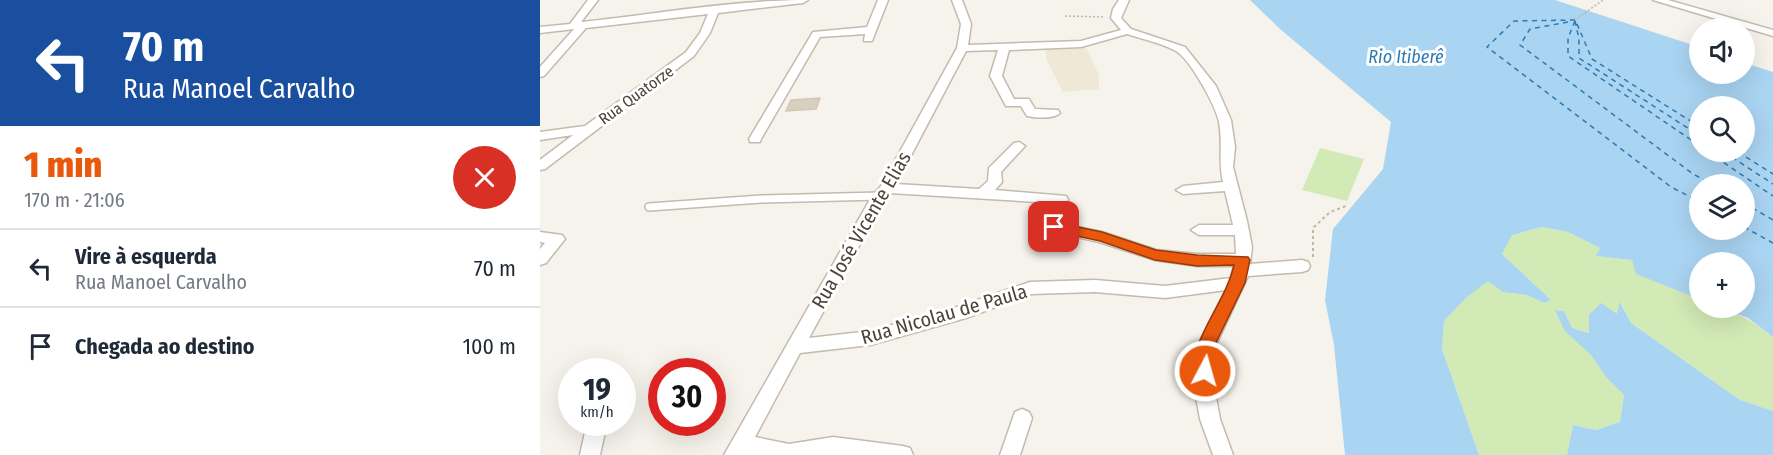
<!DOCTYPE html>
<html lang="pt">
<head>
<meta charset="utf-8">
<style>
  :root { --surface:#fff; --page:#f2f2f3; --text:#1f2937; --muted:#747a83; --line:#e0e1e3; --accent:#ea580c }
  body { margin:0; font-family:"Fira Sans Condensed",sans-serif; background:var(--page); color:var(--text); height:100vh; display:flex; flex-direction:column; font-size:22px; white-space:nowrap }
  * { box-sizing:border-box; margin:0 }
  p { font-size:20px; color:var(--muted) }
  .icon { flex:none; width:33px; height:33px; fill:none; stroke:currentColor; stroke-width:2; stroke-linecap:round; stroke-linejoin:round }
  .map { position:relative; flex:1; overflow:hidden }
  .panel { display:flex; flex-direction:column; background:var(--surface); width:540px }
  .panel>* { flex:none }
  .top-card { background:#1a4fa0; color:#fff; overflow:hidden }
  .fabs { position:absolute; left:1149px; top:18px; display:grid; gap:12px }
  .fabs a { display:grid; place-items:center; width:66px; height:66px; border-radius:50%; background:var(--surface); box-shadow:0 6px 24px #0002; font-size:30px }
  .speed { position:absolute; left:18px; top:358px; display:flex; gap:12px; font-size:30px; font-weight:700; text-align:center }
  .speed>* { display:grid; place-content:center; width:78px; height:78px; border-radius:50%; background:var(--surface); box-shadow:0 6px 24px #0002; line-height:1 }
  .speed small { font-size:15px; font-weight:400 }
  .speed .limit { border:9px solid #d22; background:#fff; color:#111 }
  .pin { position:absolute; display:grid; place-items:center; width:51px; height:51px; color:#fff; margin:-26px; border-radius:12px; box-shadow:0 3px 9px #0006 }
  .me { position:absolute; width:66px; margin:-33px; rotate:6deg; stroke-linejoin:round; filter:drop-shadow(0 0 4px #0008) }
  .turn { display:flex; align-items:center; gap:21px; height:126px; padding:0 24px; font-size:27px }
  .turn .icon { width:78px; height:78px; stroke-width:2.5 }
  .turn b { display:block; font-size:42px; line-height:51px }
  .round { display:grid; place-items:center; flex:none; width:63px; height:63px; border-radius:32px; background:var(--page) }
  .overview { display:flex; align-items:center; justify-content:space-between; height:102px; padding:0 24px }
  h1 { font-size:36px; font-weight:800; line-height:45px; color:var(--accent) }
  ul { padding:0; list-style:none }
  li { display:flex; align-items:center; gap:18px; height:78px; padding:0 24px; border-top:2px solid var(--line) }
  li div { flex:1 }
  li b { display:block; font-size:22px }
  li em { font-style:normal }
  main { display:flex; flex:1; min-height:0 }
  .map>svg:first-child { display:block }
</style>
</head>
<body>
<main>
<section class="panel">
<div class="top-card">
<div class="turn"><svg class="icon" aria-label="left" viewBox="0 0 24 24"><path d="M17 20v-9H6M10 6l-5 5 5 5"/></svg><div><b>70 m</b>Rua Manoel Carvalho</div></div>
</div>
<div class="overview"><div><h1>1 min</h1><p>170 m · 21:06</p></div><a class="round" style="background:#d93025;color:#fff"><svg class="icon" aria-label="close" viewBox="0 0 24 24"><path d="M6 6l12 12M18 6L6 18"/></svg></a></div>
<ul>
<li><svg class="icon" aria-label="left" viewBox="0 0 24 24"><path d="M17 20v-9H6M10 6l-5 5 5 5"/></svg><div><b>Vire à esquerda</b><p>Rua Manoel Carvalho</p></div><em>70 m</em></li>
<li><svg class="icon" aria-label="arrive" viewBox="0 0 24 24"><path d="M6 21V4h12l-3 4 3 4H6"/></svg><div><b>Chegada ao destino</b></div><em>100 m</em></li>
</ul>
</section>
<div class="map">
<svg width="1233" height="455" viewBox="0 0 1233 455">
  <rect width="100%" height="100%" fill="#f6f3ec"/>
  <path fill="#efe8d6" d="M545 46 559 75V89L523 92 507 61 505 48Z"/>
  <path fill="#d2eab5" d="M780 148 824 159 807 201 762 190Z
    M1002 227 1028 232 1060 248 1057 256 1092 260 1097 274 1159 299 1160 308C1193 308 1208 318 1233 337V411L1200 400 1091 323 1081 303 1078 314 1050 333 1032 328 1024 311 1016 310C1022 330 1037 339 1051 354 1062 368 1072 382 1084 395L1080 422 1056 430 1033 425 1027 455H939L902 349 904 321 926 298 948 280 963 292 987 295 1004 303 1011 300 962 254 971 235Z"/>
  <path fill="#a9d4f2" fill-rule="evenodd" d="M710 0H1015L1159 47 1160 74H1204L1205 63 1233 72V337L1208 318 1181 308H1204V262H1160L1159 299 1096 274 1092 260 1056 256 1060 248 1028 232 1002 227 972 235 962 254 1011 300 1004 303 987 295 963 292 948 281 926 298 904 321 902 349 939 455H805L794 345 785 300 793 229 843 169 851 122 740 29ZM1160 106H1204V152H1160ZM1160 184H1204V230H1160Z
    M1080 302 1091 323 1200 400 1233 411V455H1027L1033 425 1056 430 1080 422 1084 395 1066 377 1051 355 1025 331 1015 310 1024 311 1032 328 1049 333V315L1061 303 1077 314Z"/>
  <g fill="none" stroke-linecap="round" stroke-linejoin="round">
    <path stroke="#2e7ab2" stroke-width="1.5" stroke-dasharray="5 4.5" stroke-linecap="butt" d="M1035 20 974 21 947 47 1131 187 1160 202
      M1035 21 1028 38V56L1160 146
      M1035 21 1039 39V58L1160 136
      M1028 22 990 29 980 45 1153 174 1172 184
      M1037 24 1052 59 1160 127
      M1168 152 1233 196
      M1184 152 1233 184
      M1198 152 1233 174
      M1204 203 1233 220
      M1204 227 1233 243"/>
  </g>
  <path fill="#d8cfc1" stroke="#d3c7b4" stroke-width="1.5" d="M280 98 276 109 246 111 251 100Z"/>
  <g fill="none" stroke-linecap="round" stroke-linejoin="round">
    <g stroke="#c2bbae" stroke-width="10">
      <path id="lane" d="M109 207 221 199 339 196"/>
    </g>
    <g stroke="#c2bbae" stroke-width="3">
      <path id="street" d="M48 0H58L41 22C117 14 192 0 268 0L263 3 178 13 170 33 154 56 5 169 0 170V160L33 135 0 140V132L45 126 146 52 160 33 168 14 46 28 4 76 0 77V67L34 29 0 33V27L30 24Z
        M338 0H348L332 41H324L325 34 280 37 221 139 220 142H210L209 139 273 32 327 27Z
        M412 0H422L431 24 428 45 541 41 581 30 571 18 573 9 579 0H589L581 18 591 29 645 47 676 86 691 120 695 147 693 167 707 221 712 247 710 264 762 260 768 262 770 266 768 270 762 272 708 276 674 349 675 392 680 419 693 455H673L660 419 655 392 656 349 686 290 625 298 555 292 491 294 426 318 330 345 260 353 215 437 249 444 293 437 363 446 370 448 373 455H184L332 196 341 186 417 48 421 24ZM587 34C602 39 622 43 636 51 650 59 676 106 679 122 683 142 678 162 683 182L643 186 636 190 643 194 685 191 693 225H659L651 230 659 235H695L696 254H657L616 250 562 232 522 224 528 199 526 196 455 190 462 182 461 172 485 146 479 142 474 143 449 168 448 181 439 189 356 184 426 51 458 50 450 76 466 106H481L487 116C496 118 513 119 520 113L518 110 495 109 489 99H474L462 76 469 50 541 47ZM350 193 513 203 507 227 509 231 559 242 615 260 657 266H694L691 278 625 286 555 280 490 282 417 307 330 331 269 338 345 198Z
        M1113 0H1128L1233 30V36Z
        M0 232 22 235 25 239 6 263 0 265V249L5 243 0 242Z
        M67 363 74 366 76 372H58L60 366Z
        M482 409 489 412 492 418 480 455H460L475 412Z
        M47 423H67L60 455H40Z"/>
    </g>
    <path stroke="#c4b79f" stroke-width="1.5" stroke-dasharray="2 2" stroke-linecap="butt" d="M525 16 565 17
      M1035 20 1063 0"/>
    <path stroke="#c4b79f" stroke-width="2" stroke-dasharray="3 3" stroke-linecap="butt" d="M773 257V228L790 212 806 206"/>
    <use href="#lane" stroke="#fff" stroke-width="7"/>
    <use href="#street" fill="#fff" fill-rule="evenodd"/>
  </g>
  <path fill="#ea580c" stroke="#983908" stroke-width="1.5" d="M514 222 562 232 616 250 657 255 708 257 710 260 705 283 673 349V371L671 376 665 378 659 376C655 369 655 356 657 348 667 319 687 295 694 265L657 266 615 260 560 241 509 230 507 227Z"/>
  <g text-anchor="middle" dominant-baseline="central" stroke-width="6" stroke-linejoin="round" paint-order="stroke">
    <g font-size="16" fill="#4b4439" stroke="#fff">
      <text transform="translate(96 95) rotate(-36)">Rua Quatorze</text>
    </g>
    <g font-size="18" font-style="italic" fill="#2e7ab2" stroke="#fff">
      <text x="866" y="57">Rio Itiberê</text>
    </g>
    <g font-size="20" fill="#4b4439" stroke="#fff">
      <text transform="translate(321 230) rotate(-60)">Rua José Vicente Elias</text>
      <text transform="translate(404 314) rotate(-16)">Rua Nicolau de Paula</text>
    </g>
  </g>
</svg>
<div class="fabs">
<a><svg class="icon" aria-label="sound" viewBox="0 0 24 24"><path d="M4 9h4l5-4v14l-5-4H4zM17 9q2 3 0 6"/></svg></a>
<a><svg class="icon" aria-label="search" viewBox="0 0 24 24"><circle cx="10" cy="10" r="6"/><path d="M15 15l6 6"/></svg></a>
<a><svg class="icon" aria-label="layers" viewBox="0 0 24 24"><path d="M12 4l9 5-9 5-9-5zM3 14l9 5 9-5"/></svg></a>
<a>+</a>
</div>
<div class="speed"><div>19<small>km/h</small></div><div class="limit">30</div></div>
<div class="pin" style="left:514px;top:227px;background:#d93025"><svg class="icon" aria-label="arrive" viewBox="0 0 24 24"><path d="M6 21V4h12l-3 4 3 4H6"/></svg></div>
<svg class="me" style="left:665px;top:371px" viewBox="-20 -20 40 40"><circle r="17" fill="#ea580c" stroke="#fff" stroke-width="3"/><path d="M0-11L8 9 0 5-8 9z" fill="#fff"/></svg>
</div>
</main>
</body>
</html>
